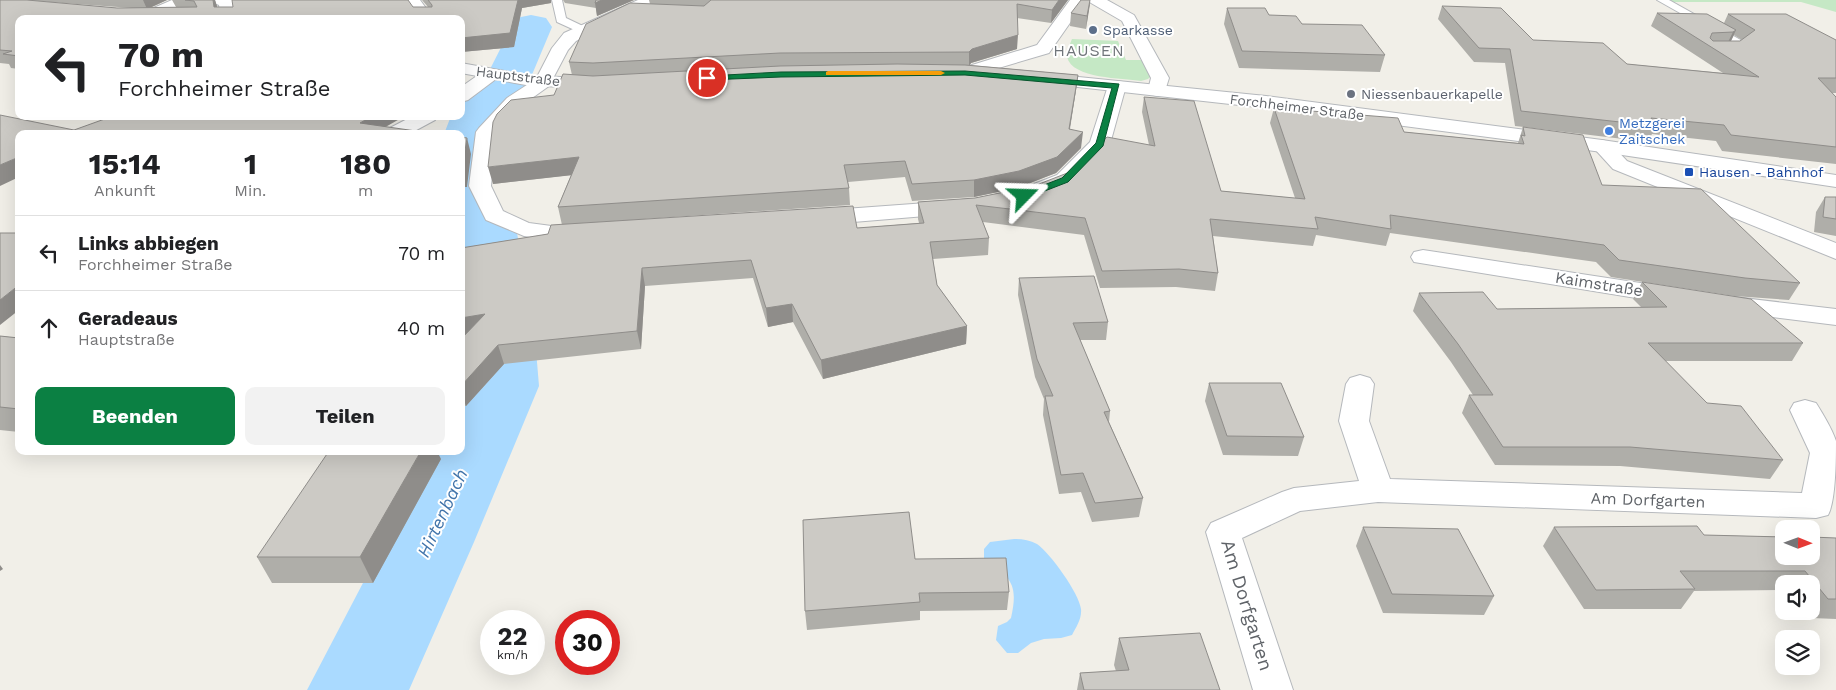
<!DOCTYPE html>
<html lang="de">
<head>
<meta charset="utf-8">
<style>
  :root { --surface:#fff; --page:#f2f2f2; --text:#202124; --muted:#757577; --line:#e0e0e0; --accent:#0b8043 }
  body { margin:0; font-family:"Work Sans",sans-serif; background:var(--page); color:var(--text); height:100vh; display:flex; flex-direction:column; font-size:19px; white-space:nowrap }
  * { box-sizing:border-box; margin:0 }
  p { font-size:16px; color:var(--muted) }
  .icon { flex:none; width:28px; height:28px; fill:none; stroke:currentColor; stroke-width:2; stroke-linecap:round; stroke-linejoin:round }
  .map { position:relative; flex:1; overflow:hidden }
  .panel { position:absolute; left:15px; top:130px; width:450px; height:325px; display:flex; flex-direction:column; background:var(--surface); border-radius:10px; box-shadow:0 5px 20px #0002 }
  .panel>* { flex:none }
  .banner { position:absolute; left:15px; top:15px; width:450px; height:105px; border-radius:10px; box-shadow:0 5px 20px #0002; background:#fff; color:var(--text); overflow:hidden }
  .needle { width:32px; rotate:91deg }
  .tools { position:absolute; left:1775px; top:520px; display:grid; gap:10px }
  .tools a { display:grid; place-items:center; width:45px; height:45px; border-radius:10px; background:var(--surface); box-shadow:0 5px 20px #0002; font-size:25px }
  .speed { position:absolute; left:480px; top:610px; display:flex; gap:10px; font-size:25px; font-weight:700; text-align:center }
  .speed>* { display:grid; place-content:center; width:65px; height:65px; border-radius:50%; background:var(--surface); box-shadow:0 5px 20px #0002; line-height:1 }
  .speed small { font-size:12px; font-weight:400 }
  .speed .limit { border:8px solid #d22; background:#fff; color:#111 }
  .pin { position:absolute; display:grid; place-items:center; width:42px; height:42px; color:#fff; margin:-21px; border:2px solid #fff; border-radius:50%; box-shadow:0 1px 5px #0007 }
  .me { position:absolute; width:55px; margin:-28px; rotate:68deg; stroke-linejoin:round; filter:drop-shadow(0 0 4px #0008) }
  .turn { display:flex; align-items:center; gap:18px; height:105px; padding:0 20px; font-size:22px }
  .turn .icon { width:65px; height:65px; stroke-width:2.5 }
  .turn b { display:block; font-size:35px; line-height:42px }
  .eta { display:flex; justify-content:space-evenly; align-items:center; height:85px; text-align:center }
  .eta b { font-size:30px; font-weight:700; line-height:35px }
  .button { display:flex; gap:10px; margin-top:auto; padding:10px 20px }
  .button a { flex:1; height:58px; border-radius:10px; background:var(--accent); color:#fff; font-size:20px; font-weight:700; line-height:58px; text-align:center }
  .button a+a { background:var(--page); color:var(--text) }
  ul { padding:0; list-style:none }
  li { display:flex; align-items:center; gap:15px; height:75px; padding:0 20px; border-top:1px solid var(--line) }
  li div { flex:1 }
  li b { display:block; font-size:19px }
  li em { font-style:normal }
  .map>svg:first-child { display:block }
</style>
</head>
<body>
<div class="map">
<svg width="1836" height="690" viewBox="0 0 1836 690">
  <rect width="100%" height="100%" fill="#f1efe8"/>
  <path fill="#c5e8c5" d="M1661 0H1836V12L1801 2H1666Z
    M1072 39 1118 41 1126 60H1145L1152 75 1148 79 1141 81C1123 78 1072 79 1067 57 1066 52 1070 44 1072 39Z"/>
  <path fill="#aadaff" d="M1014 539C1022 539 1030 540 1037 544 1050 553 1079 593 1081 609 1082 619 1076 627 1072 635L1061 638 1044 639 1031 643 1018 653H1007L996 640 998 626 1007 622 1011 618C1019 583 1010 577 984 559V549L990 542Z"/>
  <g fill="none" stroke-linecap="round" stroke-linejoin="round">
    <path fill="#aadaff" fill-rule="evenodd" d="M504 13H508L534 27 529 28 504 15Z"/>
    <path fill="#aadaff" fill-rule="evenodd" d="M531 15 546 18 552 27 526 89 497 123 488 165 480 176 477 177 481 178 489 190 496 207 517 233 534 326 539 386 474 542 409 690H307L432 451H461V394L465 386 466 326 461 277V134H444L451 116H461V104L483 83 516 18Z"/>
    <g stroke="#b5b8bc" stroke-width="2">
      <path id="service" d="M552 0H562L566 18 587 28 588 30 587 32H579L557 22Z
        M1657 0H1669L1746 43 1733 53H1721L1720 51 1733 43Z"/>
    </g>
    <g stroke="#b5b8bc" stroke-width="2">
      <path id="minor" d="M172 0H193L190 3 155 19H142L140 16 142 13Z
        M211 0H234L237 19H221L219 5 214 3Z
        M404 0H420L434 19H418Z
        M638 0H659L656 3 576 41 568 50 549 86 521 106 496 133 491 186 503 211 529 223 559 227 585 226 593 228 597 233 593 238 559 241 524 236 486 220 469 186 476 132 479 128 507 98 536 79 552 48 564 33Z
        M1088 0H1107L1134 15 1169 78 1164 94 1157 96 1150 94 1148 90 1151 78 1122 21 1091 3Z
        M490 70 496 71 499 75 496 79 468 100 461 102V87L484 71Z
        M1117 81 1123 82 1126 86 1110 144 1107 148C1089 168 1065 201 1034 194L1031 189 1034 184 1057 175 1090 142 1108 86 1111 82Z
        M413 116H437L435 120 409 134H383L386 130Z
        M1602 140 1609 142 1627 161 1836 243V259L1613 169 1592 146 1595 142Z
        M954 201 962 203 965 208 962 213 817 225 809 223 806 218 809 213 817 211Z
        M1423 250 1673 288 1682 291 1686 296 1682 301 1673 304 1414 262 1411 257 1414 252Z
        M1726 296 1836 309V325L1717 310 1713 304 1717 298Z
        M1360 375 1370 378 1374 384 1369 421 1390 479 1802 493 1810 453 1790 410 1794 403 1805 400 1816 403C1823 414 1832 429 1836 441 1836 457 1836 501 1828 515L1816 518 1378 502 1300 511 1242 538 1293 690H1253L1206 532 1211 523 1282 492 1294 488 1359 481 1339 421 1346 384 1350 378Z"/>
    </g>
    <g stroke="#b5b8bc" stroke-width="2">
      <path id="tertiary" d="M1070 0H1086L1049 53 965 78 959 77 956 73 959 69 1037 45Z
        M461 63 526 75 596 79 602 80 605 84 602 88 596 89 526 85 461 73Z
        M1039 73 1266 96 1602 140 1836 175V187L1602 152 1266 108 1033 82 1030 78 1033 74Z"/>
    </g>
    <use href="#service" fill="#fff" fill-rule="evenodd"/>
    <use href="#minor" fill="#fff" fill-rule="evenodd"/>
    <use href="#tertiary" fill="#fff" fill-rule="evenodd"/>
  </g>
  <path fill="#afaea9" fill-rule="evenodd" d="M0 0H167L150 8 176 7 172 0H215L217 7H428L422 0H551V3L522 8 514 47 461 52V19H19V69L11 68 9 64 0 63ZM35 1 132 8H117Z
    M563 0H634L597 16 596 8 565 3Z
    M649 0H1068L1051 23 1017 18V49L971 63 970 65 1078 75 1076 90 1070 129 1081 148 1056 173 1017 188 974 197 912 201 905 177 848 182 849 188 850 205 645 219 857 228 919 223 918 219V202L975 198 1034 186 1149 145 1142 112 1144 97 1221 191 1295 198 1270 123 1274 108 1404 132 1518 143 1523 127 1602 185 1800 283 1789 300 1734 296 1611 277 1596 262 1390 233 1386 246 1316 235 1313 246 1213 236 1218 273 1215 291 1176 287 1100 288 1084 235 983 222 989 238 988 255 933 259 937 285 967 326 966 344 823 379 793 322 768 327 753 278 645 286 641 349 504 364 466 406 461 405V339L463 337H461V248L548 234 562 225 558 207 571 175 493 184 554 95 572 75 569 62 650 4Z
    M1090 0 1086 29 1070 26 1071 13Z
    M1442 6 1533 40 1627 64 1723 73 1651 26 1657 13 1724 23 1728 14 1836 40V93H1832L1836 97V164L1722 151 1716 141 1652 134 1648 142 1515 126 1505 63 1474 62 1438 19ZM1734 35 1742 40 1740 41H1731Z
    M1227 8 1269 15 1302 24 1385 55 1380 72 1239 68 1224 24Z
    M1825 197H1836V236L1814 232 1816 212Z
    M1019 278 1108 322 1106 340H1080L1110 411 1109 422 1143 498 1139 517 1092 522 1081 492 1059 494 1043 415 1044 399 1035 377 1018 295Z
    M1642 282 1803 343 1792 361H1665L1707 403 1783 460 1770 479 1620 466 1495 465 1462 413 1469 395H1473L1451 362 1413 311 1419 293 1497 309 1641 307 1633 299Z
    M0 336 19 338V432L0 430Z
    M1209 383 1304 437 1298 456 1223 455 1205 401Z
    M441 459 373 583H272L257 557Z
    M1363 527 1494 596 1484 615 1383 613 1356 546Z
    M1554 527 1704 535 1836 538V619L1812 618 1807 611H1811V584H1784V590L1694 591 1681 609H1584L1543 546Z
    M915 559 1009 592 1007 610 920 611V620L807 630 805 611Z
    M1119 638 1220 690H1077L1080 673 1116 671 1114 665Z"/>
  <path fill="#8f8d8a" d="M143 0H167L147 9Z
    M213 0H215L217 6 219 19 214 7Z
    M518 0H551V3L522 8 514 47 461 52V38Z
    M602 0H634L597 16 595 3Z
    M1059 0H1068L1051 23 1052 10Z
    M1090 0V4L1086 29 1087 16Z
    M1736 30 1730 43 1726 46 1733 32Z
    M1018 35 1017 49 971 63 969 66V52L972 49Z
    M1078 75 1076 90 1067 145 1069 129Z
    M372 116H405L373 134 360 123Z
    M1083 132 1081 148 1056 173 1017 188 974 197V180Z
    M467 138 471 154 467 187H461V171Z
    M19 157V177L0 186V165Z
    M579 157 582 174 493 184 488 167Z
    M642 268 645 286 641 349 637 331Z
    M19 285V310L0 325V300Z
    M792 304 793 322 768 327 766 308Z
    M485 314 490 332 461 337V318Z
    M967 326 966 344 823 379 821 360Z
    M498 345 504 364 466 406 461 392V386Z
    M421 451H437L441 459 373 583 360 557Z
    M0 565 3 569 0 571Z"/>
  <path fill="#cccac5" stroke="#8f8d8a" d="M0 0H27L117 8 197 7 194 1 185 0H213L214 7H233L232 0H408L413 7H432V5L428 0H518L510 33 461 38V19H19V56L3 54 12 51 0 50Z
    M596 0H602L595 3Z
    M711 0H1059L1052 10 1017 4 1018 35 972 49 969 52 780 53 593 63 569 62 586 24 630 3 704 6Z
    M1081 0H1090L1087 16 1071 13Z
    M1442 6 1501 8 1533 40 1603 43 1627 64 1759 77 1657 13 1707 14 1736 30 1733 32 1712 33 1710 38 1713 41H1740L1755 30 1728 14H1786L1836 40V78H1818L1836 97V147L1731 135 1724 125 1651 118 1656 126 1521 111 1510 49 1479 48Z
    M1227 8H1265L1269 15 1296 16 1302 24 1362 25 1385 55 1242 51Z
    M897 64 965 65 1078 75 1069 129 1083 132 1057 157 1019 171 974 180 912 184 905 161 844 165 849 188 558 207 579 157 488 167 493 122 497 114 511 100 554 95 563 74 593 76 780 66Z
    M1144 97 1194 101 1221 191 1305 199 1274 108 1398 118 1404 132 1524 144 1521 135 1525 136 1523 127 1583 135 1602 185 1701 189 1800 283 1745 278 1619 260 1604 245 1390 215 1391 229 1315 217 1318 229 1210 219 1218 273 1179 269 1102 271 1085 218 976 205 989 238 930 242 937 285 967 326 821 360 792 304 766 308 751 260 642 268 637 331 498 345 461 386V339L485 314 461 318V248L548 234 551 225 853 206 857 228 924 223 918 202 975 198 1034 186 1075 170 1107 137 1155 146Z
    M0 115 74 130 113 116H372L360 123 437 134H19V157L0 165Z
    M461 137 467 138 462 170 461 171Z
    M1825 197H1836V219L1823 217Z
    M0 233H19V285L0 300Z
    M1094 276 1108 322 1073 323 1110 411 1104 412 1143 498 1095 503 1083 473 1061 475 1045 396H1053L1037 359 1019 278Z
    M1642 282 1751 299 1803 343H1648L1707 403 1741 406 1783 460 1630 447H1503L1469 395H1493L1458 344 1419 293 1483 292 1497 309 1667 307Z
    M0 336 19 338V409L0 407Z
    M1209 383H1281L1304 437 1227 436Z
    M329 451H421L360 557H257Z
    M909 512 915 559 1006 558 1009 592 919 593 920 602 805 611 803 520Z
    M1697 526 1704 535 1784 537V556H1811V537L1836 538V599H1828L1805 571H1680L1695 589 1596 590 1554 527Z
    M1363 527 1458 529 1494 596 1392 594Z
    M1200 633 1220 690H1084L1080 673 1129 670 1119 638Z"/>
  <path fill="#0b8043" stroke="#07532c" d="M965 71 1119 84 1103 146 1068 182 1024 199 1021 198V194L1062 178 1096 143 1112 88 965 75 781 77 707 80 704 78 707 76 781 72Z"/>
  <path fill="#f59e0b" d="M828 71H941L945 73 941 75H826V72Z"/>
  <circle fill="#5c6f8a" stroke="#fff" stroke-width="2" cx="1093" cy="30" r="5"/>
  <circle fill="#6b7280" stroke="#fff" stroke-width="2" cx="1351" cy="94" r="5"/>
  <circle fill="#3f7fe0" stroke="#fff" stroke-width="2" cx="1609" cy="131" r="5"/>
  <rect fill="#1a4fb4" stroke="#fff" stroke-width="2" x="1684" y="167" width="10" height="10" rx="2.5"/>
  <g text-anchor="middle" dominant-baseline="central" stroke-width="4" stroke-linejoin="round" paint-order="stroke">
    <g font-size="14" fill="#4e5e75" stroke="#fff" text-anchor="start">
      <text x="1103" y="30">Sparkasse</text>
    </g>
    <g font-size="14" fill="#5f6368" stroke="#fff">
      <text transform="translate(518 76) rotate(7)">Hauptstraße</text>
      <text transform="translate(1297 107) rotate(7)">Forchheimer Straße</text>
    </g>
    <g font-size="14" fill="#5b616d" stroke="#fff" text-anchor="start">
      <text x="1361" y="94">Niessenbauerkapelle</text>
    </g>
    <g font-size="14" fill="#366cbe" stroke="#fff" text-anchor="start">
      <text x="1619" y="123">Metzgerei<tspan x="1619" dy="16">Zaitschek</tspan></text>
    </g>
    <g font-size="14" fill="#164399" stroke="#fff" text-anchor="start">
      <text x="1699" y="172">Hausen - Bahnhof</text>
    </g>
    <g font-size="16" letter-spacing="1" fill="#70757a" stroke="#fff">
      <text x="1089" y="50">HAUSEN</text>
    </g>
    <g font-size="16" fill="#5f6368" stroke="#fff">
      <text transform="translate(1599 284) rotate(9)">Kaimstraße</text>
      <text transform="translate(1648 500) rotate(2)">Am Dorfgarten</text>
    </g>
    <g font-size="18" font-style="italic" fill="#4174aa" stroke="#fff">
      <text transform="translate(442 513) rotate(-65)">Hirtenbach</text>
    </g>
    <g font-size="19" fill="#5f6368" stroke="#fff">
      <text transform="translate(1247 605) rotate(73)">Am Dorfgarten</text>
    </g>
  </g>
</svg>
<div class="tools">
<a><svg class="needle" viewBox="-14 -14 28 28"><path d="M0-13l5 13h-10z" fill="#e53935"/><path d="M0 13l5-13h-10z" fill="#757577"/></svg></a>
<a><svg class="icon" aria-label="sound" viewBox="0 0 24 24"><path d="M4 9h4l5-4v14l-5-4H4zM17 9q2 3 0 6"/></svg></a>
<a><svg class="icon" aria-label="layers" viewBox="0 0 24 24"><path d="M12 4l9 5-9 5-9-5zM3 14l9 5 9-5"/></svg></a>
</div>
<div class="speed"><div>22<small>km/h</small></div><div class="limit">30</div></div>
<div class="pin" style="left:707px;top:78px;background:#d93025"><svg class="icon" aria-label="arrive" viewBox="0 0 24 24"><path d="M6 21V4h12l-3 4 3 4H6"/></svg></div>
<svg class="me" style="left:1024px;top:196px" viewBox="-20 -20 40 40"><path d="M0-17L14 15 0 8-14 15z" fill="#0b8043" stroke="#fff" stroke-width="4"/></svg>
<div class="banner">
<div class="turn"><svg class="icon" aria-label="left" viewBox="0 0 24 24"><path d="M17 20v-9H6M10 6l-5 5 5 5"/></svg><div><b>70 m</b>Forchheimer Straße</div></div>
</div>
<section class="panel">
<div class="eta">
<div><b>15:14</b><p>Ankunft</p></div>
<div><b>1</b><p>Min.</p></div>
<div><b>180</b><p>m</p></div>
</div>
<ul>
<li><svg class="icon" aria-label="left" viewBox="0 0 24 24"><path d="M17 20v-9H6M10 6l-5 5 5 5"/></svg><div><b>Links abbiegen</b><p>Forchheimer Straße</p></div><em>70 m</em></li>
<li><svg class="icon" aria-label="ahead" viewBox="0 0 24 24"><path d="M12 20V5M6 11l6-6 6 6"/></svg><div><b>Geradeaus</b><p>Hauptstraße</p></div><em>40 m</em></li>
</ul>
<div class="button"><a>Beenden</a><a>Teilen</a></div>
</section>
</div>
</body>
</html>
